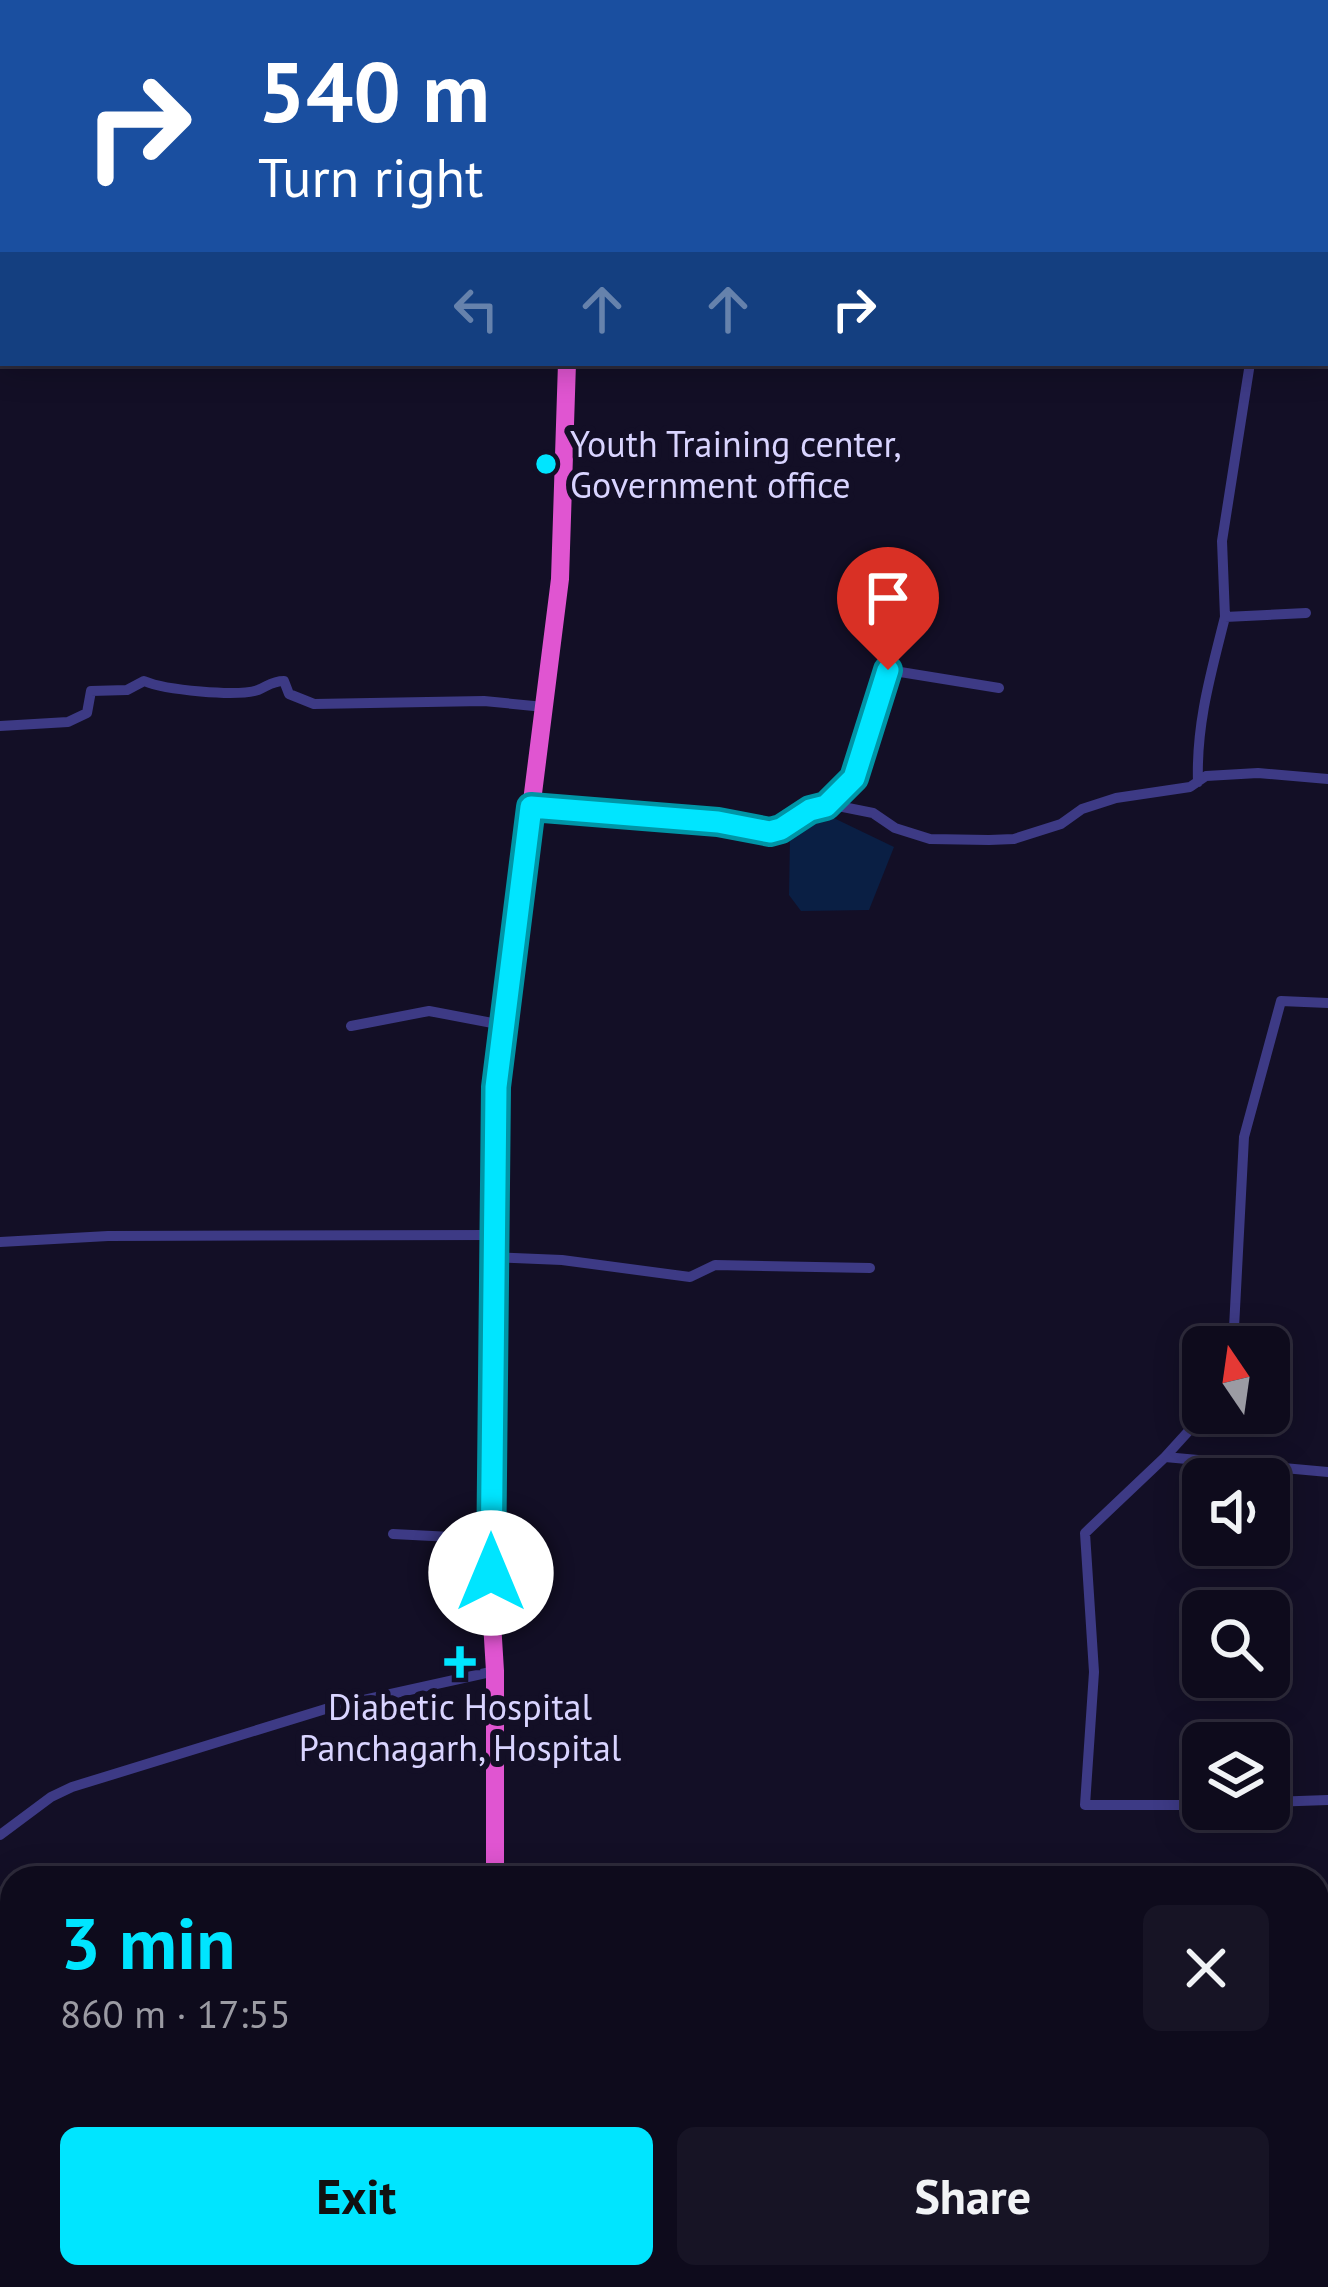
<!DOCTYPE html>
<html lang="en">
<head>
<meta charset="utf-8">
<style>
  :root { --surface:#0e0b1c; --page:#171425; --text:#f1f3f6; --muted:#9b9ba3; --line:#2e2b3b; --accent:#00e5ff }
  body { margin:0; font-family:"PT Sans",sans-serif; background:var(--page); color:var(--text); height:100vh; display:flex; flex-direction:column; font-size:45px; white-space:nowrap }
  * { box-sizing:border-box; margin:0 }
  p { font-size:39px; color:var(--muted) }
  .icon { flex:none; width:66px; height:66px; fill:none; stroke:currentColor; stroke-width:2; stroke-linecap:round; stroke-linejoin:round }
  .map { position:relative; flex:1; overflow:hidden }
  .panel { position:absolute; left:0px; top:1866px; width:1329px; height:423px; display:flex; flex-direction:column; background:var(--surface); border-radius:36px 36px 0 0; box-shadow:0 6px 30px #0003,0 0 0 3px var(--line) }
  .panel>* { flex:none }
  .banner { position:absolute; left:0px; top:0px; width:1329px; height:366px; box-shadow:0 6px 30px #0003,0 0 0 3px var(--line); background:#1a4fa0; color:#fff; overflow:hidden }
  .needle { width:78px; rotate:347deg }
  .buttons { position:absolute; left:1182px; top:1326px; display:grid; gap:24px }
  .buttons a { display:grid; place-items:center; width:108px; height:108px; border-radius:18px; background:var(--surface); box-shadow:0 6px 30px #0003,0 0 0 3px var(--line); font-size:60px }
  .pin { position:absolute; display:grid; place-items:center; width:102px; height:102px; color:#fff; margin:-123px -51px; border-radius:50% 50% 50% 0; rotate:-45deg; box-shadow:0 0 12px #0007 }
  .pin .icon { rotate:45deg }
  .me { position:absolute; width:132px; margin:-66px; rotate:0deg; stroke-linejoin:round; filter:drop-shadow(0 0 9px #0008) }
  .turn { display:flex; align-items:center; gap:42px; height:252px; padding:0 60px; font-size:54px }
  .turn .icon { width:156px; height:156px; stroke-width:2.5 }
  .turn b { display:block; font-size:84px; line-height:102px }
  .lanes { display:flex; align-items:center; height:114px; padding:0 60px; background:#0003; justify-content:center; gap:60px; direction:ltr }
  .lanes .off { opacity:.35 }
  .round { display:grid; place-items:center; flex:none; width:126px; height:126px; border-radius:18px; background:var(--page) }
  .head { display:flex; align-items:center; justify-content:space-between; height:204px; padding:0 60px }
  h1 { font-size:72px; font-weight:700; line-height:90px; color:var(--accent) }
  .button { display:flex; gap:24px; margin-top:auto; padding:24px 60px }
  .button a { flex:1; height:138px; border-radius:18px; background:var(--accent); color:#111; font-size:48px; font-weight:700; line-height:138px; text-align:center }
  .button a+a { background:var(--page); color:var(--text) }
  .map>svg:first-child { display:block }
</style>
</head>
<body>
<div class="map">
<svg width="1328" height="2287" viewBox="0 0 1328 2287">
  <rect width="100%" height="100%" fill="#130f26"/>
  <path fill="#0a1f44" d="M815 809 894 847 869 910 801 911 789 895 790 837Z"/>
  <g fill="none" stroke-linecap="round" stroke-linejoin="round">
    <path stroke="#3d3a85" stroke-width="10" d="M0 127H3
      M1326 313H1328
      M1225 617 1222 541 1250 363
      M0 726 68 722 87 713 91 691 127 690 144 681C165 690 236 697 258 690 268 686 272 681 284 681L289 694 314 704 484 701 544 707
      M1198 782C1196 724 1211 673 1225 617L1306 613
      M829 804 854 778 888 670 999 688
      M531 807 719 822 769 832 810 810 833 805 873 813 895 828 930 839 989 840 1014 839 1061 824 1082 809 1116 798 1190 787 1206 776 1258 773 1328 779
      M351 1026 429 1011 503 1025
      M0 1242 108 1236 493 1235
      M493 1257 562 1260 690 1277 715 1265 870 1268
      M1233 1347 1244 1137 1281 1001 1328 1003
      M1165 1457 1328 1472
      M393 1534 491 1539
      M1269 1802 1328 1800
      M1203 1805H1085L1094 1672 1085 1533 1165 1457 1205 1413
      M0 1835 51 1797 72 1787 332 1707 495 1671
      M0 1949 12 1946
      M1317 2001 1328 2002
      M245 2277V2287
      M543 2287 546 2277
      M936 2287 937 2277"/>
    <path stroke="#e055d1" stroke-width="18" d="M554 0V3
      M495 1878V1671L491 1606 496 1087 560 579 567 363
      M480 2287V2277"/>
  </g>
  <g fill="none" stroke-linecap="round" stroke-linejoin="round">
    <g stroke="#0095a6" stroke-width="30">
      <path id="route" d="M491 1573 496 1087 531 807 718 822 770 832 781 829 810 810 826 806 854 778 888 670"/>
    </g>
    <use href="#route" stroke="#00e5ff" stroke-width="21"/>
  </g>
  <g fill="#00e5ff" stroke="#130f26" stroke-width="4.5">
    <circle cx="546" cy="464" r="12"/>
    <path d="M454 1644h12v12h12v12h-12v12h-12v-12h-12v-12h12z"/>
  </g>
  <g text-anchor="middle" dominant-baseline="central" stroke-width="12" stroke-linejoin="round" paint-order="stroke">
    <g font-size="36" fill="#d9d4ff" stroke="#130f26" text-anchor="start">
      <text x="570" y="443">Youth Training center,<tspan x="570" dy="41">Government office</tspan></text>
      <text x="460" y="1706" text-anchor="middle">Diabetic Hospital<tspan x="460" dy="41">Panchagarh, Hospital</tspan></text>
    </g>
  </g>
</svg>
<div class="buttons">
<a><svg class="needle" viewBox="-14 -14 28 28"><path d="M0-13l5 13h-10z" fill="#e53935"/><path d="M0 13l5-13h-10z" fill="#9b9ba3"/></svg></a>
<a><svg class="icon" aria-label="sound" viewBox="0 0 24 24"><path d="M4 9h4l5-4v14l-5-4H4zM17 9q2 3 0 6"/></svg></a>
<a><svg class="icon" aria-label="search" viewBox="0 0 24 24"><circle cx="10" cy="10" r="6"/><path d="M15 15l6 6"/></svg></a>
<a><svg class="icon" aria-label="layers" viewBox="0 0 24 24"><path d="M12 4l9 5-9 5-9-5zM3 14l9 5 9-5"/></svg></a>
</div>
<div class="pin" style="left:888px;top:670px;background:#d93025"><svg class="icon" aria-label="arrive" viewBox="0 0 24 24"><path d="M6 21V4h12l-3 4 3 4H6"/></svg></div>
<svg class="me" style="left:491px;top:1573px" viewBox="-20 -20 40 40"><circle r="19" fill="#fff"/><path d="M0-13L10 11 0 6-10 11z" fill="#00e5ff"/></svg>
<div class="banner">
<div class="turn"><svg class="icon" aria-label="right" viewBox="0 0 24 24"><path d="M7 20v-9h11M14 6l5 5-5 5"/></svg><div><b>540 m</b>Turn right</div></div>
<div class="lanes"><svg class="icon off" aria-label="left" viewBox="0 0 24 24"><path d="M17 20v-9H6M10 6l-5 5 5 5"/></svg><svg class="icon off" aria-label="ahead" viewBox="0 0 24 24"><path d="M12 20V5M6 11l6-6 6 6"/></svg><svg class="icon off" aria-label="ahead" viewBox="0 0 24 24"><path d="M12 20V5M6 11l6-6 6 6"/></svg><svg class="icon" aria-label="right" viewBox="0 0 24 24"><path d="M7 20v-9h11M14 6l5 5-5 5"/></svg></div>
</div>
<section class="panel">
<div class="head"><div><h1>3 min</h1><p>860 m · 17:55</p></div><a class="round"><svg class="icon" aria-label="close" viewBox="0 0 24 24"><path d="M6 6l12 12M18 6L6 18"/></svg></a></div>
<div class="button"><a>Exit</a><a>Share</a></div>
</section>
</div>
</body>
</html>
